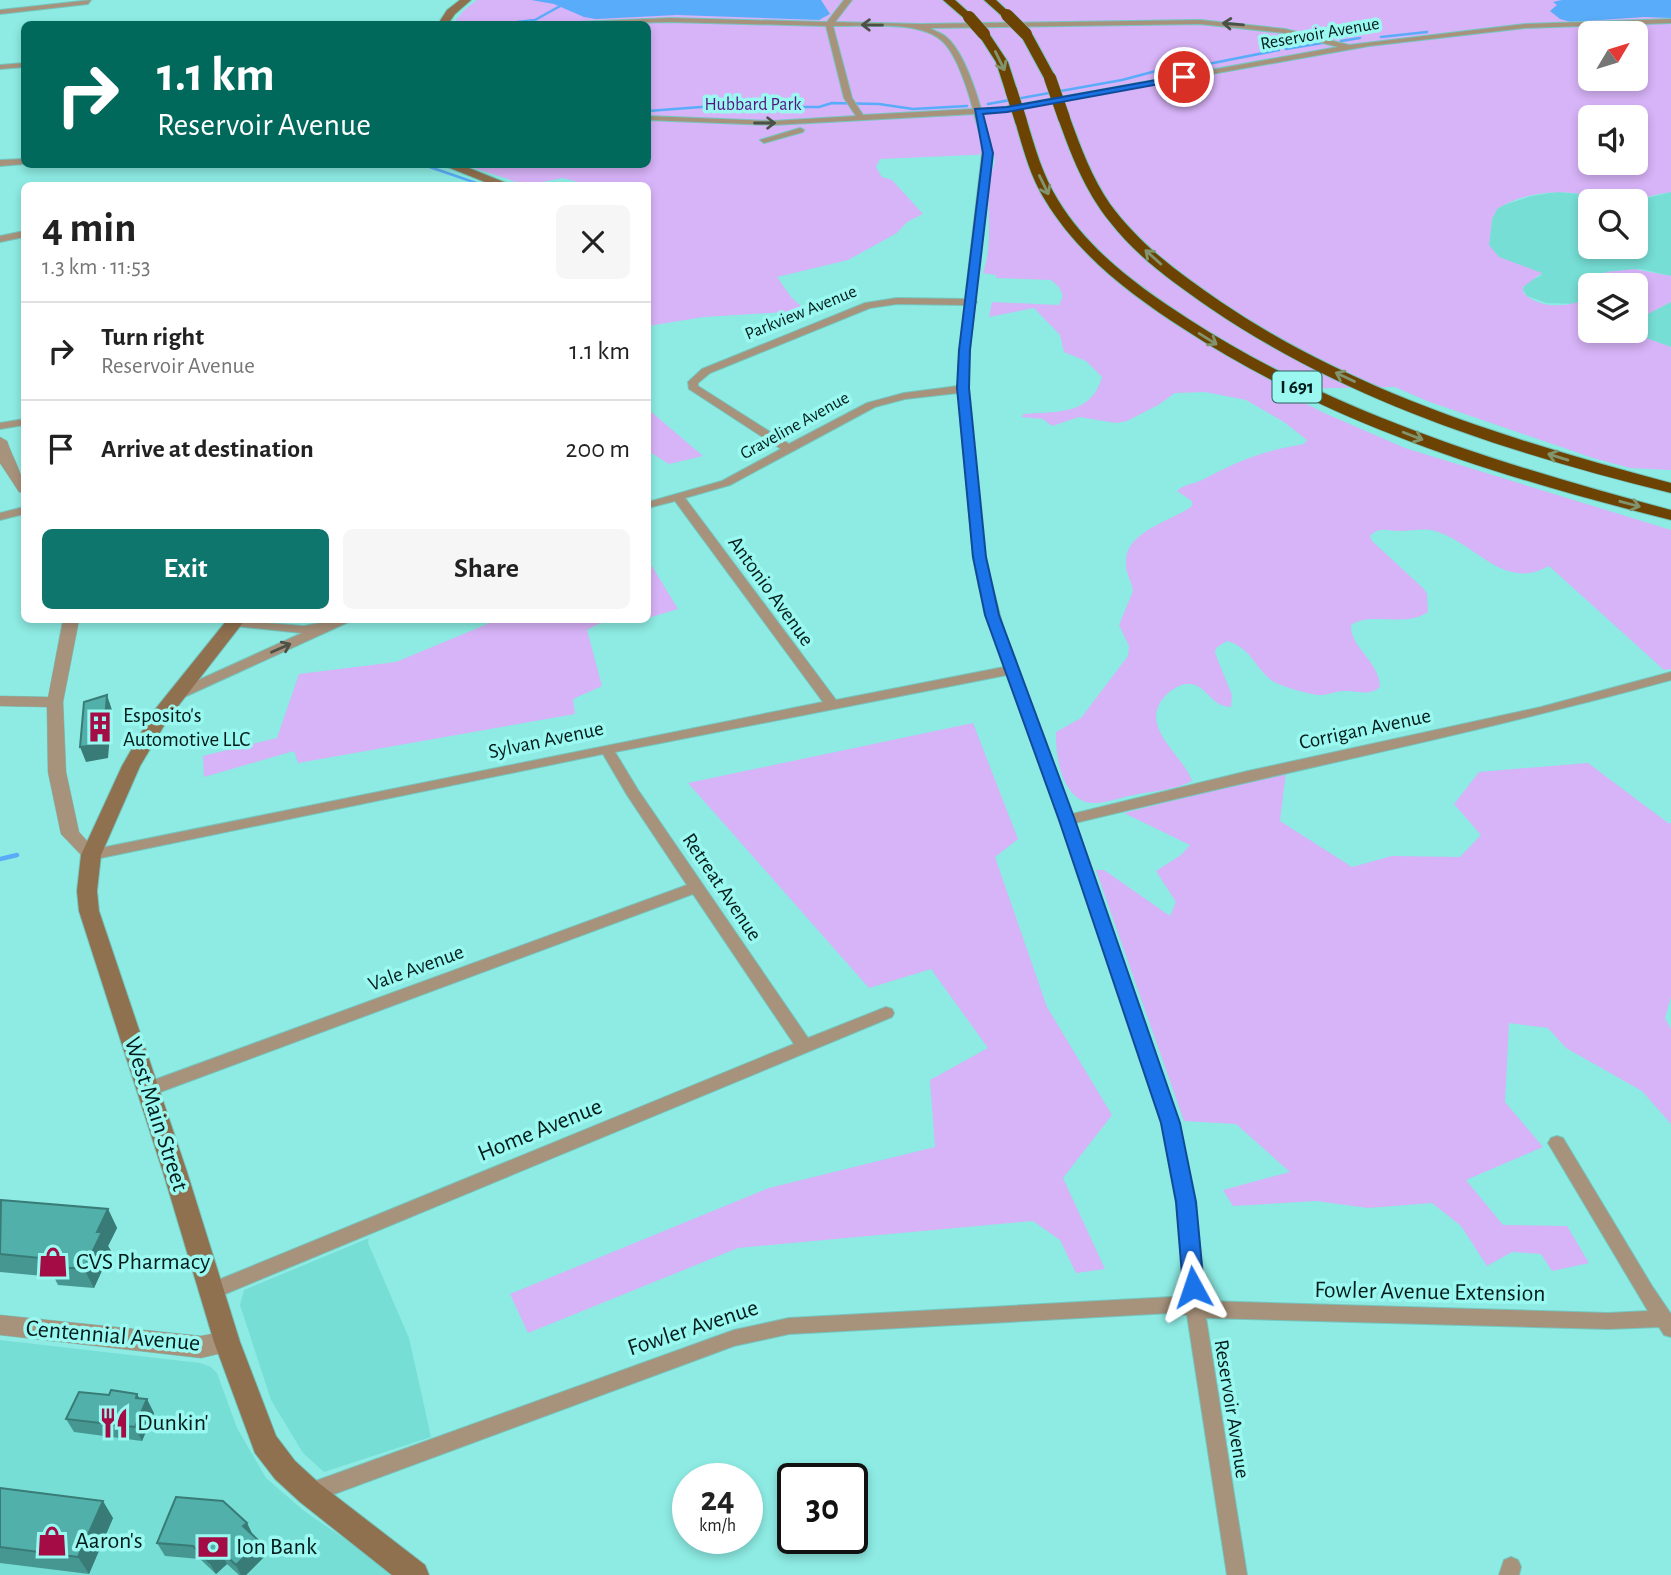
<!DOCTYPE html>
<html lang="en">
<head>
<meta charset="utf-8">
<style>
  :root { --surface:#fff; --page:#f6f6f6; --text:#222; --muted:#767676; --line:#e0e0e0; --accent:#0f766e }
  body { margin:0; font-family:"Alegreya Sans",sans-serif; background:var(--page); color:var(--text); height:100vh; display:flex; flex-direction:column; font-size:26px; white-space:nowrap }
  * { box-sizing:border-box; margin:0 }
  p { font-size:23px; color:var(--muted) }
  .icon { flex:none; width:38px; height:38px; fill:none; stroke:currentColor; stroke-width:2; stroke-linecap:round; stroke-linejoin:round }
  .map { position:relative; flex:1; overflow:hidden }
  .side { position:absolute; left:21px; top:182px; width:630px; height:441px; display:flex; flex-direction:column; background:var(--surface); border-radius:10px; box-shadow:0 4px 10px #0003 }
  .side>* { flex:none }
  .guide { position:absolute; left:21px; top:21px; width:630px; height:147px; border-radius:10px; box-shadow:0 4px 10px #0003; background:#00695c; color:#fff; overflow:hidden }
  .needle { width:46px; rotate:52deg }
  .fabs { position:absolute; left:1578px; top:21px; display:grid; gap:14px }
  .fabs a { display:grid; place-items:center; width:70px; height:70px; border-radius:10px; background:var(--surface); box-shadow:0 4px 10px #0003; font-size:35px }
  .speed { position:absolute; left:672px; top:1463px; display:flex; gap:14px; font-size:35px; font-weight:700; text-align:center }
  .speed>* { display:grid; place-content:center; width:91px; height:91px; border-radius:50%; background:var(--surface); box-shadow:0 4px 10px #0003; line-height:1 }
  .speed small { font-size:18px; font-weight:400 }
  .speed .limit { border:4px solid #111; border-radius:10px; background:#fff; color:#111 }
  .pin { position:absolute; display:grid; place-items:center; width:60px; height:60px; color:#fff; margin:-30px; border:4px solid #fff; border-radius:50%; box-shadow:0 2px 7px #0007 }
  .me { position:absolute; width:77px; margin:-38px; rotate:355deg; stroke-linejoin:round; filter:drop-shadow(0 0 5px #0008) }
  .turn { display:flex; align-items:center; gap:24px; height:147px; padding:0 21px; font-size:32px }
  .turn .icon { width:91px; height:91px; stroke-width:2.5 }
  .turn b { display:block; font-size:49px; line-height:60px }
  .round { display:grid; place-items:center; flex:none; width:74px; height:74px; border-radius:10px; background:var(--page) }
  .summary { display:flex; align-items:center; justify-content:space-between; height:119px; padding:0 21px }
  h1 { font-size:42px; font-weight:700; line-height:52px }
  .button { display:flex; gap:14px; margin-top:auto; padding:14px 21px }
  .button a { flex:1; height:80px; border-radius:10px; background:var(--accent); color:#fff; font-size:28px; font-weight:700; line-height:80px; text-align:center }
  .button a+a { background:var(--page); color:var(--text) }
  ul { padding:0; list-style:none }
  li { display:flex; align-items:center; gap:21px; height:98px; padding:0 21px; border-top:2px solid var(--line) }
  li div { flex:1 }
  li b { display:block; font-size:26px }
  li em { font-style:normal }
  .map>svg:first-child { display:block }
</style>
</head>
<body>
<div class="map">
<svg width="1671" height="1575" viewBox="0 0 1671 1575">
  <rect width="100%" height="100%" fill="#8debe3"/>
  <path fill="#76ded5" d="M1557 192 1580 194 1606 201H1591V247H1636V201L1671 192V276L1641 269 1606 272 1589 279 1591 296 1577 304 1547 303 1527 296 1523 290 1525 284 1542 275 1499 257 1492 251 1489 245 1492 219 1497 209 1504 205 1532 196Z
    M1671 302V347L1627 331H1636V320Z
    M369 1238 368 1243 409 1338 431 1437 324 1472 303 1453 271 1400 240 1305 244 1290Z
    M0 1340 200 1363 211 1367 217 1373 237 1428 266 1478 303 1510 375 1560 391 1575H0Z"/>
  <path fill="#d7b3f7" fill-rule="evenodd" d="M477 0H1671V192C1649 195 1630 204 1607 201 1599 200 1590 196 1581 194 1553 189 1521 194 1497 209L1492 219 1489 245 1499 257 1542 273 1523 287V292C1538 310 1573 308 1591 296V331H1627L1671 347V470L1630 468 1593 458 1427 401 1395 387 1278 389 1322 412 1405 448 1671 530V669L1664 670 1549 566C1504 591 1479 546 1438 532 1425 527 1413 531 1400 531 1388 531 1379 526 1370 536L1372 541 1424 589 1427 594 1428 612C1406 628 1370 611 1351 625 1350 648 1380 662 1380 687 1369 697 1357 690 1344 691 1336 691 1330 694 1323 695 1313 696 1279 686 1271 680 1254 666 1250 647 1227 641L1216 648 1215 653 1232 695 1231 707C1211 707 1208 686 1190 684 1181 683 1172 689 1166 695 1136 726 1183 754 1192 781 1176 790 1152 791 1134 795 1120 797 1106 804 1092 803 1062 801 1055 755 1056 732L1081 718 1128 656 1129 646 1119 625 1133 591C1132 582 1126 574 1126 565 1123 531 1171 522 1192 506V501L1177 491C1184 484 1194 484 1202 480 1240 460 1262 451 1304 444L1307 440 1284 422 1246 400 1205 392 1175 393 1158 405 1127 421 1116 423 1079 417 1052 426 1043 419 1021 417 1024 414C1057 411 1091 416 1102 377L1086 361 1064 352 1060 335 1034 308 989 317 992 302 1059 305 1063 296 1059 287 1051 280 996 278V275L983 273C993 244 987 215 989 186 989 173 997 167 994 154L880 159 876 167 882 177 892 180 923 214 907 222 897 233 848 260 777 277 791 297 803 308 801 311 704 317 648 326V186L589 185 563 178 526 185 464 165 648 164V24H453L464 10ZM1591 33H1636V79H1591ZM1591 117H1636V163H1591Z
    M1634 269 1671 276V302L1636 320V285L1591 286 1589 281 1606 272Z
    M648 410H649L703 456 669 464 648 451Z
    M648 563H650L678 609 648 618Z
    M497 620H606L587 630 602 686 573 699 575 714 298 763 294 751 204 777 203 756 277 738 299 674 396 662Z
    M973 723 1018 839 995 857 1047 1007 1112 1115 1063 1178 1105 1269 1076 1273 1060 1240 1033 1221 738 1248 528 1333 510 1294 769 1188 935 1147 930 1080 988 1048 931 969 869 988 688 783Z
    M1588 763 1668 823H1671V997L1665 1018 1671 1029V1124L1642 1091 1566 1048 1548 1028 1509 1023 1505 1102 1543 1147 1466 1180 1503 1225 1567 1226 1589 1263 1552 1271 1541 1254 1512 1252 1487 1266 1461 1226 1432 1203 1368 1208 1316 1201 1233 1206 1223 1190 1290 1172 1236 1124 1184 1121 1096 870H1104L1170 916 1176 902 1156 871 1181 855 1190 845 1124 813 1286 772 1280 821 1352 867 1392 856 1460 857 1481 835 1454 804 1479 772Z"/>
  <path fill="#59acf9" d="M531 0H821L830 14 819 20 677 15 596 19 584 17 554 4Z
    M1562 0H1671V18L1644 17 1571 22 1560 19 1550 11 1557 5 1553 2Z"/>
  <g fill="none" stroke-linecap="round" stroke-linejoin="round">
    <path stroke="#59acf9" stroke-width="2.5" d="M517 22 535 20 571 0
      M1381 37 1427 32
      M1341 41 1360 38
      M1286 49 1328 42
      M988 104 1122 80 1156 71 1195 70 1203 65 1279 50
      M648 111 741 104 797 107H819L832 103 879 104 913 109 967 106
      M421 164 485 186"/>
    <path stroke="#59acf9" stroke-width="4.5" d="M0 859 17 855"/>
    <g stroke="#74c6bf" stroke-width="2">
      <path id="minor" d="M91 0 88 4 0 14V10Z
        M844 0H852L835 22 920 24 1200 20 1285 29 1349 45 1525 24 1671 19V23L1525 28 1369 46 999 112 982 113 991 145 975 300 977 302 975 304 968 366 969 406 985 557 1007 642 1072 814 1248 771 1541 707 1671 672V680C1474 734 1274 774 1075 823L1179 1123 1195 1202 1204 1301 1608 1313 1648 1311 1551 1148 1548 1143 1551 1138 1557 1136 1563 1138 1652 1286 1671 1314V1337L1664 1335 1659 1327 1608 1329 1206 1318 1247 1575H1227L1187 1315 1171 1313 789 1334 734 1346 310 1503 303 1500 300 1493 303 1486 310 1483 734 1330 789 1318 1171 1297 1185 1299 1177 1202 1163 1123 1060 820 1007 675 615 752 638 790 808 1038 886 1007 892 1009 894 1013 892 1017 213 1299 206 1297 204 1291 206 1285 794 1044 693 894 155 1094 149 1096 143 1094 141 1089 143 1084 687 885 627 795 603 754 91 860 86 859 84 855 86 851 823 702 675 501 648 508V502L722 481 781 449 689 389 688 382 702 369 865 303 897 298 965 299 983 145 974 114 773 125 648 120V116L773 121 856 116 844 98 826 26 670 22 573 24 577 22 670 18 827 22ZM1200 24 1285 33 1338 47 999 108 981 109C975 88 962 49 945 36 941 33 934 31 930 28ZM833 26C863 27 917 20 941 40 956 52 968 90 973 109L863 115 852 98ZM897 304 965 305 958 366V386L904 393 867 403 789 444 698 386V383L710 373 870 308ZM958 393 973 557 979 587 1004 667 836 700 685 498 730 485 875 407 905 399Z
        M24 63V67L0 69V65Z
        M800 128 804 130 803 132 764 143 760 140Z
        M24 159V164L0 166V160Z
        M24 231V237L0 242V236Z
        M24 419V425L0 429V423Z
        M24 507V514L0 520V513Z
        M229 620 304 626 336 620H353L180 699H170L168 696 170 693 302 633 234 626 230 625 228 622Z
        M1511 1557 1518 1560 1521 1567 1519 1575H1499L1504 1560Z"/>
    </g>
    <g stroke="#74c6bf" stroke-width="1">
      <path id="tertiary" d="M0 437 7 441C13 459 24 475 24 493L19 492 0 463Z
        M63 620H79L63 702 66 772 79 832 100 855 97 859H85L61 834 48 772 47 707 0 706V696L48 697Z
        M0 1315 201 1336 227 1331 235 1334 239 1342 235 1350 201 1358 0 1335Z"/>
    </g>
    <g stroke="#74c6bf" stroke-width="2">
      <path id="secondary" d="M460 0H471L455 14 448 24H438L447 10Z
        M440 164H459L514 186H495Z
        M227 620H245L168 719 140 766 101 855 97 891 99 911 187 1172 240 1342 276 1436 295 1461 320 1484 425 1565 429 1575H392L300 1502 275 1479 255 1453 214 1342 163 1172 79 911 77 891 81 855 122 766 153 712Z"/>
    </g>
    <g stroke="#74c6bf" stroke-width="2">
      <path id="motorway" d="M943 0H955L974 17 965 19Z
        M984 0H996L1012 15 1003 17Z
        M980 32H988L1008 62 1017 90 1015 93 1005 90 996 62 978 34Z
        M1022 32 1032 34 1056 78 1054 80 1044 78 1020 34Z
        M1064 114 1070 118C1081 148 1092 178 1110 204 1140 245 1180 274 1221 302 1357 394 1514 441 1671 483V493C1510 453 1348 402 1210 308 1174 283 1137 257 1110 222 1085 191 1071 155 1058 118Z
        M1021 117 1027 121C1035 148 1043 176 1058 200 1089 251 1140 288 1190 320 1337 415 1503 465 1671 510V520C1502 478 1331 425 1184 329 1131 295 1078 255 1045 200 1030 176 1023 148 1015 121Z"/>
    </g>
    <use href="#minor" fill="#a7927c" fill-rule="evenodd"/>
    <use href="#tertiary" fill="#a7927c" fill-rule="evenodd"/>
    <use href="#secondary" fill="#8f704f" fill-rule="evenodd"/>
    <use href="#motorway" fill="#6d4304" fill-rule="evenodd"/>
    <g stroke="#74c6bf" stroke-width="13" stroke-linecap="butt">
      <path id="motorway-bridge" d="M1007 15 1026 34
        M969 17 984 34
        M1050 78 1064 118
        M1011 90 1021 121"/>
    </g>
    <use href="#motorway-bridge" stroke="#6d4304" stroke-width="12"/>
  </g>
  <path fill="#469791" d="M0 1202 108 1209 117 1228 108 1246 111 1251 94 1288 58 1285 54 1277 0 1272Z
    M139 1398 154 1413 142 1441 74 1432 66 1419Z
    M0 1488 113 1518 89 1574 0 1563Z
    M247 1523 253 1535 260 1542 266 1555 246 1575H239L227 1564 216 1574 200 1559 165 1556 157 1543Z"/>
  <path fill="#397b76" d="M107 695 112 710 108 758 86 762 80 747Z
    M108 1209 117 1228 108 1246 111 1251 94 1288 84 1269 97 1232Z
    M137 1394 144 1407 147 1399 154 1413 142 1441 135 1427 136 1398Z
    M103 1501 113 1518 89 1574 78 1557Z
    M247 1523 253 1536 243 1526Z
    M260 1542 266 1555 246 1575H241L236 1565Z
    M220 1550 227 1564 216 1574 209 1562Z"/>
  <path fill="#51b0a9" stroke="#397b76" stroke-width="2" d="M107 695 103 744 80 747 84 702Z
    M1 1200 108 1209 97 1232H102L84 1269 48 1266 51 1259 0 1254Z
    M111 1390 137 1394 136 1398 147 1399 135 1427 66 1419 79 1392 109 1395Z
    M0 1488 103 1501 78 1557 0 1547Z
    M176 1497 223 1501 247 1523 243 1526 260 1542 236 1565 220 1550 209 1562 193 1546 157 1543Z"/>
  <defs><path id="oneway-shaft" d="M-6 0H5M1.5-3L5.5 0L1.5 3" fill="none" stroke-width="1.6" stroke-linecap="round" stroke-linejoin="round" transform="scale(1.75)"/></defs>
  <g stroke="#4b5146">
    <use href="#oneway-shaft" transform="translate(1233 24) rotate(-175)"/>
    <use href="#oneway-shaft" transform="translate(872 25) rotate(-179)"/>
    <use href="#oneway-shaft" transform="translate(765 123)"/>
    <use href="#oneway-shaft" transform="translate(281 648) rotate(-24)"/>
  </g>
  <g stroke="#81946e">
    <use href="#oneway-shaft" transform="translate(1000 61) rotate(64)"/>
    <use href="#oneway-shaft" transform="translate(1044 185) rotate(64)"/>
    <use href="#oneway-shaft" transform="translate(1153 257) rotate(-138)"/>
    <use href="#oneway-shaft" transform="translate(1208 339) rotate(32)"/>
    <use href="#oneway-shaft" transform="translate(1345 377) rotate(-155)"/>
    <use href="#oneway-shaft" transform="translate(1413 436) rotate(21)"/>
    <use href="#oneway-shaft" transform="translate(1558 457) rotate(-163)"/>
    <use href="#oneway-shaft" transform="translate(1630 504) rotate(15)"/>
  </g>
  <path fill="#1a73e8" stroke="#114b97" stroke-width="2" d="M1184 75H1187V79L1007 112 983 114 993 153 970 350 969 388 986 557 999 615 1075 820 1180 1123 1196 1202 1204 1287 1201 1293 1193 1296 1186 1293 1183 1287 1176 1202 1161 1123 1059 820 985 615 973 557 957 388 959 350 983 153 975 109 1007 107Z"/>
  <defs>
    <g id="building-bare" transform="scale(2.415)"><path d="M-4-6H4V6H1V3H-1V6H-4ZM-2.5-4.3h1.7v1.8h-1.7ZM.8-4.3h1.7v1.8H.8ZM-2.5-1h1.7V.8h-1.7ZM.8-1h1.7V.8H.8Z" fill="#a40c45" stroke="#9af8f0" stroke-width="2.5" paint-order="stroke"/></g>
    <g id="shop-bare" transform="scale(2.415)"><path d="M-5-2.5h2.3a2.7 3.5 0 0 1 5.4 0H5L5.5 6h-11ZM-1.5-2.5h3a1.5 2.3 0 0 0-3 0Z" fill="#a40c45" stroke="#9af8f0" stroke-width="2.5" paint-order="stroke"/></g>
    <g id="restaurant-bare" transform="scale(2.415)"><path d="M-5-6h1v4h1v-4h1v4h1v-4h1v5L-1.5 .5V6h-2V.5L-5-1ZM5-6V6H3V1.5H1.5Q1.5-4 5-6Z" fill="#a40c45" stroke="#9af8f0" stroke-width="2.5" paint-order="stroke"/></g>
    <g id="bank-bare" transform="scale(2.415)"><path d="M-6-4H6V4H-6ZM0-2.3a2.3 2.3 0 1 0 0 4.6a2.3 2.3 0 1 0 0-4.6Z" fill="#a40c45" stroke="#9af8f0" stroke-width="2.5" paint-order="stroke"/></g>
  </defs>
  <g fill-rule="evenodd">
    <use href="#building-bare" x="100" y="727"/>
    <use href="#shop-bare" x="53" y="1262"/>
    <use href="#restaurant-bare" x="114" y="1423"/>
    <use href="#shop-bare" x="52" y="1541"/>
    <use href="#bank-bare" x="213" y="1547"/>
  </g>
  <g text-anchor="middle" dominant-baseline="central" stroke-width="7" stroke-linejoin="round" paint-order="stroke">
    <g font-size="18" fill="#001c1a" stroke="#9af8f0">
      <text transform="translate(1320 34) rotate(-10)">Reservoir Avenue</text>
      <text transform="translate(801 313) rotate(-22)">Parkview Avenue</text>
      <text transform="translate(795 426) rotate(-29)">Graveline Avenue</text>
    </g>
    <g font-size="18" fill="#581380" stroke="#9af8f0">
      <text x="753" y="105">Hubbard Park</text>
    </g>
    <rect fill="#9af8f0" stroke="#2e5e5a" stroke-width="2" x="1272.5" y="371.5" width="49" height="31" rx="5"/>
    <g font-size="19" font-weight="bold" fill="#001c1a">
      <text x="1297" y="387">I 691</text>
    </g>
    <g font-size="21" fill="#001c1a" stroke="#9af8f0">
      <text transform="translate(771 591) rotate(54)">Antonio Avenue</text>
      <text transform="translate(1365 729) rotate(-12)">Corrigan Avenue</text>
      <text transform="translate(546 740) rotate(-12)">Sylvan Avenue</text>
      <text transform="translate(722 887) rotate(56)">Retreat Avenue</text>
      <text transform="translate(416 968) rotate(-20)">Vale Avenue</text>
      <text transform="translate(1232 1409) rotate(81)">Reservoir Avenue</text>
    </g>
    <g font-size="21" fill="#001c1a" stroke="#9af8f0" text-anchor="start">
      <text x="123" y="715">Esposito's<tspan x="123" dy="24">Automotive LLC</tspan></text>
    </g>
    <g font-size="24" fill="#001c1a" stroke="#9af8f0">
      <text transform="translate(156 1114) rotate(72)">West Main Street</text>
      <text transform="translate(540 1130) rotate(-22)">Home Avenue</text>
      <text transform="translate(1430 1292) rotate(1)">Fowler Avenue Extension</text>
      <text transform="translate(693 1328) rotate(-18)">Fowler Avenue</text>
      <text transform="translate(113 1336) rotate(5)">Centennial Avenue</text>
    </g>
    <g font-size="24" fill="#001c1a" stroke="#9af8f0" text-anchor="start">
      <text x="76" y="1262">CVS Pharmacy</text>
      <text x="137" y="1423">Dunkin'</text>
      <text x="75" y="1541">Aaron's</text>
      <text x="236" y="1547">Ion Bank</text>
    </g>
  </g>
</svg>
<div class="fabs">
<a><svg class="needle" viewBox="-14 -14 28 28"><path d="M0-13l5 13h-10z" fill="#e53935"/><path d="M0 13l5-13h-10z" fill="#767676"/></svg></a>
<a><svg class="icon" aria-label="sound" viewBox="0 0 24 24"><path d="M4 9h4l5-4v14l-5-4H4zM17 9q2 3 0 6"/></svg></a>
<a><svg class="icon" aria-label="search" viewBox="0 0 24 24"><circle cx="10" cy="10" r="6"/><path d="M15 15l6 6"/></svg></a>
<a><svg class="icon" aria-label="layers" viewBox="0 0 24 24"><path d="M12 4l9 5-9 5-9-5zM3 14l9 5 9-5"/></svg></a>
</div>
<div class="speed"><div>24<small>km/h</small></div><div class="limit">30</div></div>
<div class="pin" style="left:1184px;top:77px;background:#d93025"><svg class="icon" aria-label="arrive" viewBox="0 0 24 24"><path d="M6 21V4h12l-3 4 3 4H6"/></svg></div>
<svg class="me" style="left:1193px;top:1287px" viewBox="-20 -20 40 40"><path d="M0-17L14 15 0 8-14 15z" fill="#1a73e8" stroke="#fff" stroke-width="4"/></svg>
<div class="guide">
<div class="turn"><svg class="icon" aria-label="right" viewBox="0 0 24 24"><path d="M7 20v-9h11M14 6l5 5-5 5"/></svg><div><b>1.1 km</b>Reservoir Avenue</div></div>
</div>
<section class="side">
<div class="summary"><div><h1>4 min</h1><p>1.3 km · 11:53</p></div><a class="round"><svg class="icon" aria-label="close" viewBox="0 0 24 24"><path d="M6 6l12 12M18 6L6 18"/></svg></a></div>
<ul>
<li><svg class="icon" aria-label="right" viewBox="0 0 24 24"><path d="M7 20v-9h11M14 6l5 5-5 5"/></svg><div><b>Turn right</b><p>Reservoir Avenue</p></div><em>1.1 km</em></li>
<li><svg class="icon" aria-label="arrive" viewBox="0 0 24 24"><path d="M6 21V4h12l-3 4 3 4H6"/></svg><div><b>Arrive at destination</b></div><em>200 m</em></li>
</ul>
<div class="button"><a>Exit</a><a>Share</a></div>
</section>
</div>
</body>
</html>
